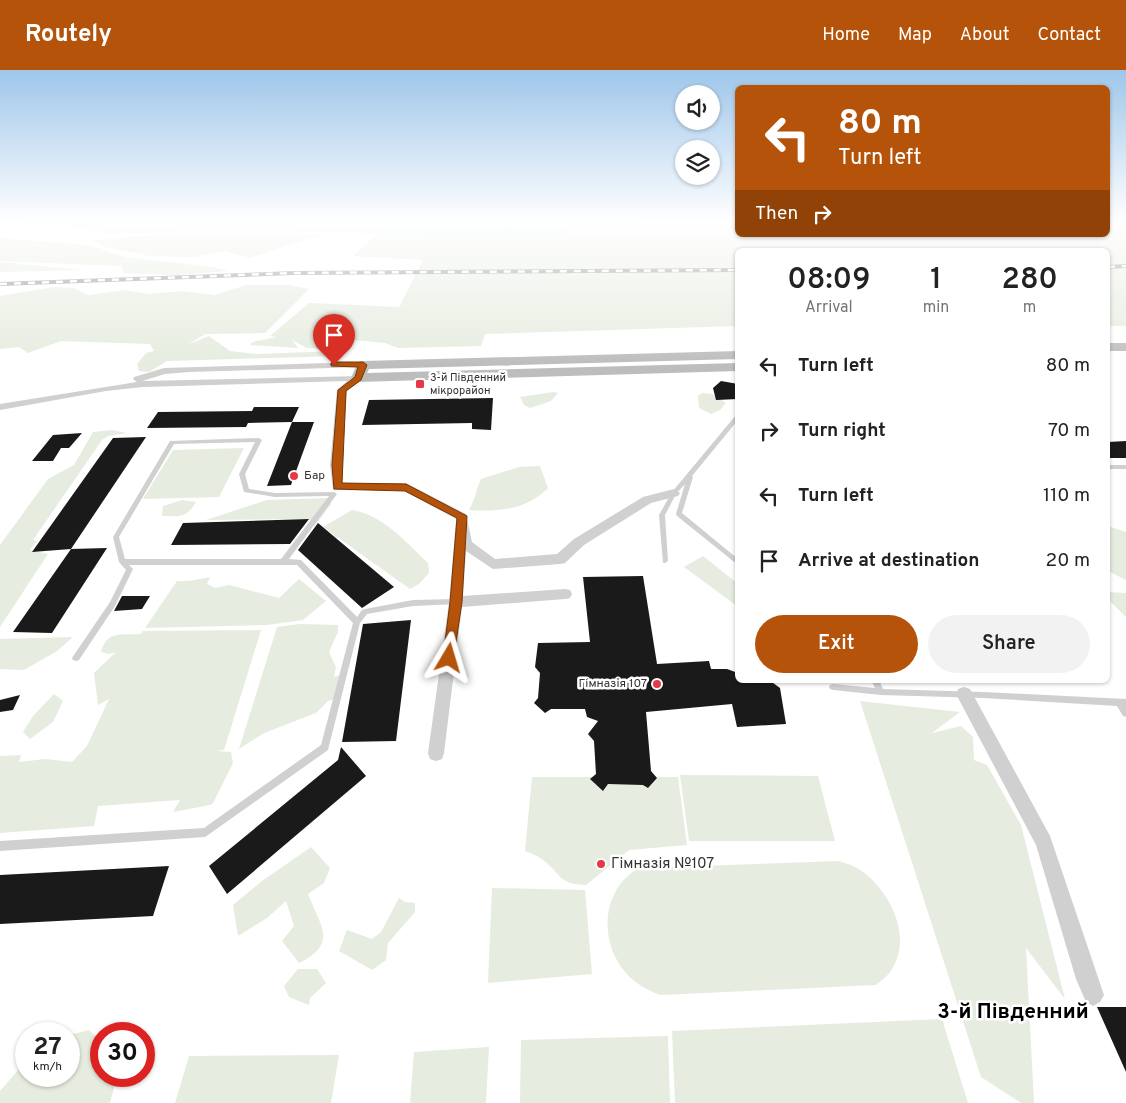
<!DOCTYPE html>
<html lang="en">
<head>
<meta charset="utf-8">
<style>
  :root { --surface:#fff; --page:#f2f2f2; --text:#222; --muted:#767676; --accent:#b45309 }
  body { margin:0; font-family:Overpass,sans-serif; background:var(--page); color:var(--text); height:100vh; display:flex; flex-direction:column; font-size:19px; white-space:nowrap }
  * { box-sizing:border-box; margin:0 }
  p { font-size:16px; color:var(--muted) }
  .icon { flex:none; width:28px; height:28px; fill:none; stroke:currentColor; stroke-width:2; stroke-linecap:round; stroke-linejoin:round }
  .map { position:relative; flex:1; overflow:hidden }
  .drawer { position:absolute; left:735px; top:178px; width:375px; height:435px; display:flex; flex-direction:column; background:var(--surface); border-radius:8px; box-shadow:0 1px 4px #0004 }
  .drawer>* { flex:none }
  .hud { position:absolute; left:735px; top:15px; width:375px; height:152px; border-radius:8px; box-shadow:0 1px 4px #0004; background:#b45309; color:#fff; overflow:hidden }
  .fabs { position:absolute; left:675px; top:15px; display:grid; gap:10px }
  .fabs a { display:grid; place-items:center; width:45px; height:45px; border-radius:50%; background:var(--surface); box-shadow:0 1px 4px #0004; font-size:25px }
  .speed { position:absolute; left:15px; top:952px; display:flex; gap:10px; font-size:25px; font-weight:700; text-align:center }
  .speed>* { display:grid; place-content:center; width:65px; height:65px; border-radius:50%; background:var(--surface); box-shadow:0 1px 4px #0004; line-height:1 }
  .speed small { font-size:12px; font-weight:400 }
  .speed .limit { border:8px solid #d22; background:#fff; color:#111 }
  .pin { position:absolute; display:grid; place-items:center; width:42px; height:42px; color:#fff; margin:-51px -21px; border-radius:50% 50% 50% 0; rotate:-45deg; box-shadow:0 0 5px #0007 }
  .pin .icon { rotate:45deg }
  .me { position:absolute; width:55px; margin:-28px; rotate:7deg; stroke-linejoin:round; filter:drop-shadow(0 0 4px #0008) }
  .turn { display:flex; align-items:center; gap:18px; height:105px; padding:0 20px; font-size:22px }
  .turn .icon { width:65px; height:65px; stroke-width:2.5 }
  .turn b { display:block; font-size:35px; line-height:42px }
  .then { display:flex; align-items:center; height:48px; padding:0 20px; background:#0003; gap:10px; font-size:19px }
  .eta { display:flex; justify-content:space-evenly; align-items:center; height:85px; text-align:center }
  .eta b { font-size:30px; font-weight:600; line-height:35px }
  .button { display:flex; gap:10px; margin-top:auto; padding:10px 20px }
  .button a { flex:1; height:58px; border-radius:30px; background:var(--accent); color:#fff; font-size:20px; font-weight:600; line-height:58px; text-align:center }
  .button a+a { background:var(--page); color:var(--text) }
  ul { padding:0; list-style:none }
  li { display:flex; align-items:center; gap:15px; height:65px; padding:0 20px }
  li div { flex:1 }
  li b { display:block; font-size:19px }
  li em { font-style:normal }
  header { display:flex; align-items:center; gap:30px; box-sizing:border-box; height:70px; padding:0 25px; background:var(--accent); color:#fff }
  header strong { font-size:24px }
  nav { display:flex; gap:28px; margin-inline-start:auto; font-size:18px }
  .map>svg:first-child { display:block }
</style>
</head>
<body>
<header>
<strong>Routely</strong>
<nav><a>Home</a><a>Map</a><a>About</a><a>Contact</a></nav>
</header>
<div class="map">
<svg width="1126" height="1033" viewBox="0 0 1126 1033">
  <rect width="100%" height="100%" fill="#fff"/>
  <path fill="#e6ecdf" d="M737 152 738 165H1108V152H1126V256H1108V180H738L737 256 485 264 481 276 398 278 385 273 342 269 339 279 307 278 292 270 298 278 250 275 252 272 277 267 270 266 309 233 399 237 423 190 353 186 377 163 549 167 593 155Z
    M265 162 321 165 250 188 224 181 194 187 151 186 105 177 94 170 176 163Z
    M0 168 89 175 125 187 213 197 228 201 179 205 123 203 122 196 0 191Z
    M0 192 82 200 0 202Z
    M246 215H289L309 219 265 263 205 264 189 274 209 266 230 281 257 284 340 281 335 286 167 291 149 302 139 301 137 294 146 283 154 281 150 274 61 271 28 283 19 277 0 279V226L54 217 74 218 89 225 125 220 150 224 182 221 215 225Z
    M553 322 558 323 551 331 530 338 524 335 520 327Z
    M702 323 712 324 726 333 720 340 711 344 699 338 698 326Z
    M112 360 127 363 108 366 102 370 33 470 37 471 30 480 48 484 0 557V475L48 409 74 395 93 362Z
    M244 378 219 427 143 429 173 380Z
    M540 396 548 418C527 440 497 442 469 440 475 430 476 420 481 409L519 397Z
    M328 428 331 434 314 457 309 449 206 450 267 430Z
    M182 430 196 432C186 449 179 446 162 446L163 436Z
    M352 440C383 445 406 472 428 493L429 503 419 514 410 519 323 457Z
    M1108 456 1126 462V510L1108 501Z
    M703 486 737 513V536L684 497Z
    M210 507 207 514 215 518 229 515 279 528 299 509 326 531 303 550 267 555 145 558 177 511H189Z
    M1108 522 1126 523V547L1108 529Z
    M300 554 338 555V562L329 582 336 597 334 607 341 605 335 629 328 631 316 643 264 663 239 679 277 557Z
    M261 560 224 680 216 681 231 682 233 693 213 733 210 735 173 742 180 730 98 736 94 756 0 763V686L21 685 19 692 45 689 72 692 87 676 109 629 98 635 94 603 116 582 109 584 101 582C107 560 121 565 141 564L143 561Z
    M73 567 57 581 24 600 0 599V569Z
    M54 624 63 631 53 652 30 669 23 662 33 646Z
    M860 631 960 642 932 663 961 656 973 667 974 690 987 695 1021 755 1065 929 1026 878 1034 1033H1021L981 1007Z
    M680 705 818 706 835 771H689Z
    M532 707H678L687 775 629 780 586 815C557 814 562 804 543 790 538 786 531 783 525 781Z
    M311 777 330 798 324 813 308 824C320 856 339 873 299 893L282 871 294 856 286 831 267 848 238 866 233 835 262 811Z
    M839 791C845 793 852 795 857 798 889 817 915 868 890 902 887 907 880 911 876 915L660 925C643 919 627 908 618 892 599 860 606 816 639 798Z
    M492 818 585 820 592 904 488 913Z
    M399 828 405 832 415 833V842L388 873 386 890 372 900 339 881 347 860 372 869 381 862Z
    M298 899H317L326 913 310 928 309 935 289 927 284 916Z
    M942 949 968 1033H675L672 961Z
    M89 960 101 972V1006H117L110 1033H0V1021L26 991V1006H69V965Z
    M668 966 670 1033H520L521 970Z
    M489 977 486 1033H410L414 982Z
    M339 985 331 1033H175L189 986Z"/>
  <path fill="#cfe2ee" d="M0 152H709L593 155 549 167 221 160 110 164 83 158Z"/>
  <path fill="#1a1a1a" d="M721 311 738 314V329L716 330 713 318Z
    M493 328 491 360 472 359V353L362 355 369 330Z
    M254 337H299L292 352 248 353 246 357 147 358 158 342 252 341Z
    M292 352H314L291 415 267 416Z
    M82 363 69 378H61L53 391H32L53 365Z
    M146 367 71 479 32 482 113 368Z
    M1126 371V388H1108V372Z
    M309 449 290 474 171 475 183 453Z
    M318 453 394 517 362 538 298 480Z
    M107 478 52 563 13 562 71 479Z
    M643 506 657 594 709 591 711 599H727L738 603V610H769L780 618 786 654 737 657 732 634 646 642 651 701 657 708 648 718 643 715 608 714 603 721 590 709 596 704 594 671 588 664 598 651 587 647 585 639H551L545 643 534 633 538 628 540 603 535 597 538 573 590 572 583 507Z
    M122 526H150L142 539 114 541Z
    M411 550 396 671 342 672 363 554Z
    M20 625 13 640 0 642V630Z
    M341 677 366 706 227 824 209 796 338 690Z
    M169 796 153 846 0 854V805Z
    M1097 937H1126V1002Z"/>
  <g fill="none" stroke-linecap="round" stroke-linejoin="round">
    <path fill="#d0d0d0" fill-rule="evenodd" d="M736 345H738V350L692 406 693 407 682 443 738 489V495L677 446 676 444 685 414 676 424 665 445 668 491 665 493H663L659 445 672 422Z
      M259 368 262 370 245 404 249 419 275 423 334 422 337 424 289 489 301 490 357 547 362 540 365 539 413 530 456 529 458 530 460 532 458 534 413 536 367 544 360 553 328 680 208 765 205 767 0 781V771L204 758 321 675 353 553 297 495H129L133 499 115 536 79 590 76 591 73 590 72 588 110 532 126 500 119 492 113 467 170 371ZM255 372 239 404 244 422 275 427 329 426 281 489H125L119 467 174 374Z
      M1108 395H1126V399H1108Z
      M871 610H879L883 619 983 622 1126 629V647L1123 646 1117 636 983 628 881 625 833 620 830 619 829 617 830 615 833 614 875 618Z"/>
    <path fill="#d0d0d0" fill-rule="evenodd" d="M363 292 366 293V297L189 302 165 304 142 311 362 306V310L347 321 342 395 343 413H406L466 444 472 472 495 489 557 484 574 469 643 427 674 419 680 423 678 426 651 433 584 475 565 493 560 494 493 499 466 481 463 526 565 519 570 520 572 524 570 528 565 529 462 537 444 683 442 689 436 691 430 689 428 683 449 532 456 449 404 421 333 420 330 395 337 320 347 311 143 317 106 321 0 340V334L137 312 133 309 134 307 164 298Z
      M964 617 970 619 1050 766 1104 925 1100 932 1093 936 1086 932 1076 909 1036 775 956 624 958 619Z"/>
    <path fill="#bdbdbd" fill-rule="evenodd" d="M1108 273H1126V281H1108Z
      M738 281V289L369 299 367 303 738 293V301L358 312 351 308 358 292 363 291Z"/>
    <g stroke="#888" stroke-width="4">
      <path id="rail" d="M1108 197 1126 196
        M0 214 294 203 738 200"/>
    </g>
    <use href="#rail" stroke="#fff" stroke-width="2.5" stroke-dasharray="7" stroke-linecap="butt"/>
  </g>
  <linearGradient id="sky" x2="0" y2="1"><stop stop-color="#9ec6ea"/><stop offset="0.51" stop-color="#fff"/><stop offset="1" stop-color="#fff" stop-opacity="0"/></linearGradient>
  <rect width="1126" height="296" fill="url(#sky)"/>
  <path fill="#b45309" stroke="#753606" d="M334 292H363L367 295 361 310 346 321 342 413 406 414 467 446 462 532 453 592H444L443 588 450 532 457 448 405 421 334 419 332 395 338 320 355 307 358 297 331 296V293Z"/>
  <g fill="#e63946" stroke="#fff" stroke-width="2">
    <rect x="415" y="309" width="10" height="10" rx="2.5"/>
    <circle cx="294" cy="406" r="5"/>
    <circle cx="657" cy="614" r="5"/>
    <circle cx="601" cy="794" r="5"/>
  </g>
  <g text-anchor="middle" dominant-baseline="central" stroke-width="5" stroke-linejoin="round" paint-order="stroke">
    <g font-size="11" fill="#333" stroke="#fff" text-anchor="start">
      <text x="430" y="308">3-й Південний<tspan x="430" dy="13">мікрорайон</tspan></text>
    </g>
    <g font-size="12" fill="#333" stroke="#fff" text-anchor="start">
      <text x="304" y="406">Бар</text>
      <text x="647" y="614" text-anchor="end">Гімназія 107</text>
    </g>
    <g font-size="15" fill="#333" stroke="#fff" text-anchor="start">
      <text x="611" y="794">Гімназія №107</text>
    </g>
    <g font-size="21" font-weight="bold" fill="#000" stroke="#fff">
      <text x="1013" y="942">3-й Південний</text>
    </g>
  </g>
</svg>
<div class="fabs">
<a><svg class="icon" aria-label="sound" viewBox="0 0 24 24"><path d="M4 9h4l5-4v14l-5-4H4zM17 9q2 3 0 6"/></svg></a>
<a><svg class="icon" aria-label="layers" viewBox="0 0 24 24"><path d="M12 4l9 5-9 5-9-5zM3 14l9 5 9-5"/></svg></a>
</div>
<div class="speed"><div>27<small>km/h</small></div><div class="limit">30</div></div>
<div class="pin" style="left:334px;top:295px;background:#d93025"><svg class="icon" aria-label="arrive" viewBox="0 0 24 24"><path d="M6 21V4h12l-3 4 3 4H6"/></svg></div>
<svg class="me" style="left:449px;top:588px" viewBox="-20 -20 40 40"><path d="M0-17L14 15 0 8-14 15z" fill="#b45309" stroke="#fff" stroke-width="4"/></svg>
<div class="hud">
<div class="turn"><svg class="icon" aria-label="left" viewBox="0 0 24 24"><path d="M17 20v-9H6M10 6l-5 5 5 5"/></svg><div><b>80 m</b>Turn left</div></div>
<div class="then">Then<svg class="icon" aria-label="right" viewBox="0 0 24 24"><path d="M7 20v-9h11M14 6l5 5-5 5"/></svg></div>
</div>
<section class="drawer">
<div class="eta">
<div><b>08:09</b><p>Arrival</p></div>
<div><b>1</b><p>min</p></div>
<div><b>280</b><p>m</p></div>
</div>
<ul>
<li><svg class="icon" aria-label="left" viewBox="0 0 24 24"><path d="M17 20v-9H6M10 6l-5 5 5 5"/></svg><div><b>Turn left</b></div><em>80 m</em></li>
<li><svg class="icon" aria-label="right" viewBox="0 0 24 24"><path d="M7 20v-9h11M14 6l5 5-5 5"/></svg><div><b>Turn right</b></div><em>70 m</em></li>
<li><svg class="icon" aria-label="left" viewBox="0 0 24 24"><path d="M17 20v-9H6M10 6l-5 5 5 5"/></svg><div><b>Turn left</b></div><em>110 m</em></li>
<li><svg class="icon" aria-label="arrive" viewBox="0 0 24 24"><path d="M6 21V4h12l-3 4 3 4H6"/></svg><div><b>Arrive at destination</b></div><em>20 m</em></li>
</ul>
<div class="button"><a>Exit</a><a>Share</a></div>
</section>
</div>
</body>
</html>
